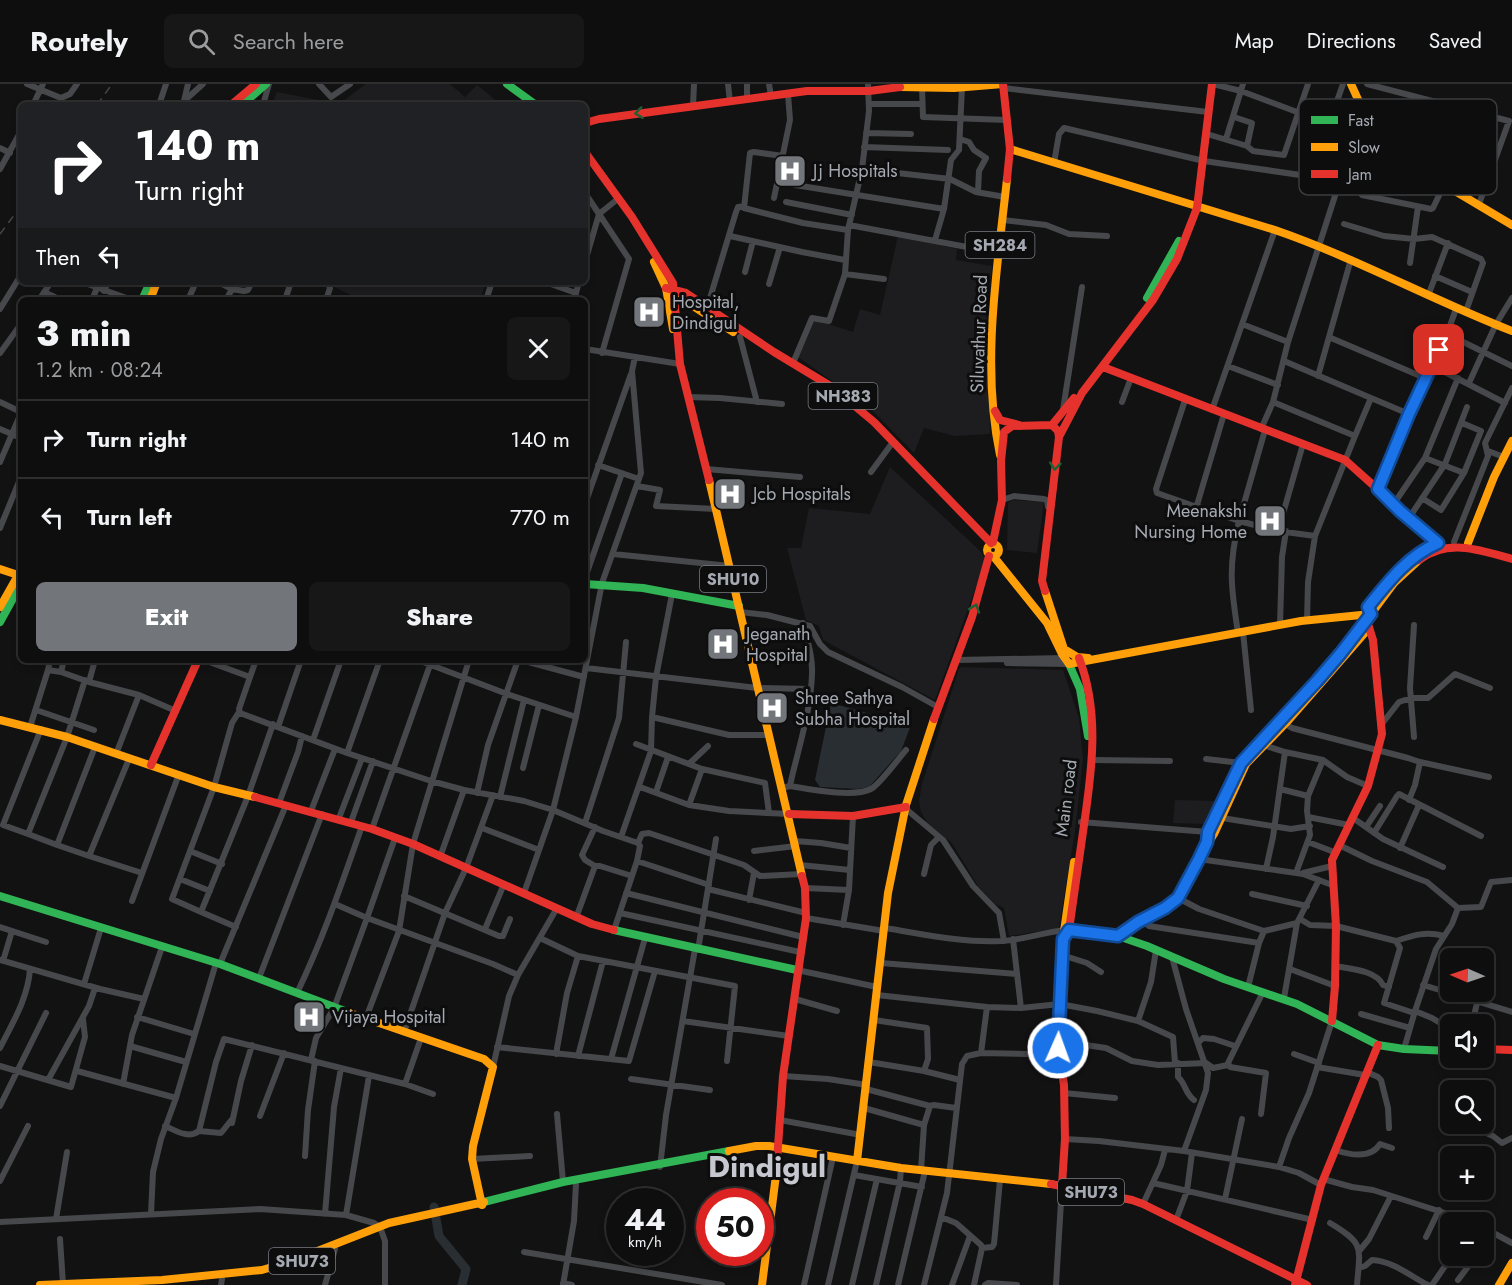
<!DOCTYPE html>
<html lang="en">
<head>
<meta charset="utf-8">
<style>
  :root { --surface:#0e0e0e; --page:#171717; --text:#f1f3f6; --muted:#9b9c9e; --line:#2e2e2e; --accent:#72757a }
  body { margin:0; font-family:Jost,sans-serif; background:var(--page); color:var(--text); height:100vh; display:flex; flex-direction:column; font-size:22px; white-space:nowrap }
  * { box-sizing:border-box; margin:0 }
  p { font-size:20px; color:var(--muted) }
  .icon { flex:none; width:33px; height:33px; fill:none; stroke:currentColor; stroke-width:2; stroke-linecap:round; stroke-linejoin:round }
  .map { position:relative; flex:1; overflow:hidden }
  .drawer { position:absolute; left:18px; top:213px; width:570px; height:366px; display:flex; flex-direction:column; background:var(--surface); border-radius:9px; box-shadow:0 3px 9px #0003,0 0 0 2px var(--line) }
  .drawer>* { flex:none }
  .top-card { position:absolute; left:18px; top:18px; width:570px; height:183px; border-radius:9px; box-shadow:0 3px 9px #0003,0 0 0 2px var(--line); background:#202124; color:#fff; overflow:hidden }
  .needle { width:39px; rotate:272deg }
  .tools { position:absolute; left:1440px; top:864px; display:grid; gap:12px }
  .tools a { display:grid; place-items:center; width:54px; height:54px; border-radius:9px; background:var(--surface); box-shadow:0 3px 9px #0003,0 0 0 2px var(--line); font-size:30px }
  .speed { position:absolute; left:606px; top:1104px; display:flex; gap:12px; font-size:30px; font-weight:700; text-align:center }
  .speed>* { display:grid; place-content:center; width:78px; height:78px; border-radius:50%; background:var(--surface); box-shadow:0 3px 9px #0003,0 0 0 2px var(--line); line-height:1 }
  .speed small { font-size:15px; font-weight:400 }
  .speed .limit { border:9px solid #d22; background:#fff; color:#111 }
  .pin { position:absolute; display:grid; place-items:center; width:51px; height:51px; color:#fff; margin:-26px; border-radius:12px; box-shadow:0 3px 9px #0006 }
  .me { position:absolute; width:66px; margin:-33px; rotate:2deg; stroke-linejoin:round; filter:drop-shadow(0 0 4px #0008) }
  .turn { display:flex; align-items:center; gap:21px; height:126px; padding:0 18px; font-size:27px }
  .turn .icon { width:78px; height:78px; stroke-width:2.5 }
  .turn b { display:block; font-size:42px; line-height:51px }
  .then { display:flex; align-items:center; height:57px; padding:0 18px; background:#0003; gap:12px; font-size:22px }
  .round { display:grid; place-items:center; flex:none; width:63px; height:63px; border-radius:9px; background:var(--page) }
  .overview { display:flex; align-items:center; justify-content:space-between; height:102px; padding:0 18px }
  h1 { font-size:36px; font-weight:800; line-height:45px }
  .action { display:flex; gap:12px; margin-top:auto; padding:12px 18px }
  .action a { flex:1; height:69px; border-radius:9px; background:var(--accent); color:#fff; font-size:24px; font-weight:800; line-height:69px; text-align:center }
  .action a+a { background:var(--page); color:var(--text) }
  ul { padding:0; list-style:none }
  li { display:flex; align-items:center; gap:18px; height:78px; padding:0 18px; border-top:2px solid var(--line) }
  li div { flex:1 }
  li b { display:block; font-size:22px }
  li em { font-style:normal }
  header { display:flex; align-items:center; gap:36px; box-sizing:border-box; height:84px; padding:0 30px; background:var(--surface); border-bottom:2px solid var(--line) }
  header strong { font-size:28px }
  nav { display:flex; gap:33px; margin-inline-start:auto; font-size:21px }
  .search { width:420px; height:54px; background:var(--page); display:flex; align-items:center; gap:15px; box-sizing:border-box; padding:0 21px; border-radius:9px; color:var(--muted); font-size:22px }
  .map>svg:first-child { display:block }
</style>
</head>
<body>
<header>
<strong>Routely</strong>
<div class="search"><svg class="icon" aria-label="search" viewBox="0 0 24 24"><circle cx="10" cy="10" r="6"/><path d="M15 15l6 6"/></svg>Search here</div>
<nav><a>Map</a><a>Directions</a><a>Saved</a></nav>
</header>
<div class="map">
<svg width="1512" height="1201" viewBox="0 0 1512 1201">
  <rect width="100%" height="100%" fill="#121213"/>
  <path fill="#1d1d1f" d="M366 0H450L465 13 477 1 502 21H272L277 8 339 20Z
    M898 152 957 165 956 176 992 182 986 239 990 350 955 352 924 344 914 369 870 324 798 273 813 235 853 248 860 225 880 231Z
    M324 198H486L480 216H361Z
    M890 383 976 463 983 470 985 478 935 616 823 556 819 542 806 536 787 464H801L809 424 870 430Z
    M1012 416 1044 418 1037 469 1007 466 1008 419Z
    M961 583 1063 586 1079 634 1083 675 1075 747 1059 844 1009 852 1004 824 995 820 978 802 952 759 928 740 921 728 919 717 922 700 959 585Z
    M1175 716 1216 717 1207 740 1173 739Z"/>
  <path fill="#282e32" d="M831 619 911 641 901 667 869 703 858 705 820 703 815 696Z"/>
  <g fill="none" stroke-linecap="round" stroke-linejoin="round">
    <path stroke="#282e32" stroke-width="9" d="M434 1123 439 1152 466 1185 462 1201"/>
    <path stroke="#47484b" stroke-width="6" d="M27 0 61 14 70 10 77 0
      M319 0 331 13 350 0
      M728 0 730 18
      M747 0V15
      M769 0 771 12
      M1213 0 1241 7 1297 28
      M1367 0 1509 37 1479 120
      M922 3 923 33 1007 36
      M1004 4 1208 28
      M184 17 188 0
      M183 18 203 0
      M869 20H922
      M33 21 43 0
      M159 21 166 0
      M263 21 269 0
      M693 22 694 0
      M1234 33 1252 39 1247 62
      M866 49 911 50
      M1207 50 1247 62 1253 67 1284 71 1308 0
      M960 55 969 58 974 66 986 74 979 87 978 108
      M1226 55 1243 0
      M864 63 948 66
      M0 64 10 69
      M783 72 754 68 750 69 744 124 803 139 848 146
      M1054 79 1059 50 1064 44 1204 77 1314 93 1323 57 1343 0
      M1409 80 1419 57
      M0 85 21 47
      M862 85 950 95 976 108 1005 113
      M1363 90 1376 55
      M1430 93 1450 21
      M795 101 944 125
      M585 109 599 130 585 178
      M1362 111 1431 125 1433 124 1444 101
      M774 114 790 36 788 10
      M786 118 852 131
      M1003 136 1046 141 1069 150 1107 152
      M1344 140 1384 152 1414 155 1432 153 1481 175 1483 179 1466 227
      M849 141 999 169
      M971 151 1000 156
      M730 152 802 168 845 176
      M935 156 944 125 951 76 959 66 962 3
      M1410 179 1418 123
      M745 188 753 157
      M845 190 884 195
      M1435 192 1472 208
      M82 198 132 216
      M218 198 232 205 244 207 248 206 252 198
      M545 198 576 209
      M769 200 780 163
      M104 207 108 198
      M44 208 61 216
      M1428 212 1448 159
      M39 216 51 198
      M92 216 97 204
      M188 216 196 198
      M226 216 232 205
      M285 216 291 198
      M326 216 330 204 328 198
      M486 216 492 198
      M574 216 579 198
      M707 224 736 128 738 123 744 122
      M0 225 21 191
      M1242 240 1288 258
      M1447 250 1512 282
      M740 253 757 318
      M1331 254 1425 294 1447 250 1456 225
      M585 265 680 280
      M0 269 21 240
      M602 269 629 175 599 130 619 114
      M1284 277 1371 314 1355 352
      M793 279 812 234 829 237 845 190 848 146 862 85 869 27 868 0
      M1431 281 1505 319
      M1228 282 1278 301
      M1318 292 1351 175
      M1469 299 1496 240 1512 214
      M689 313 720 314 782 320
      M1371 314 1409 330 1425 294
      M1185 316 1156 405 1157 409 1194 422 1197 421 1224 330
      M0 318 21 328
      M1122 318 1131 294
      M1273 318 1355 352 1315 452 1308 498 1307 537
      M1063 326 1082 203
      M1212 326 1275 146
      M0 345 21 354
      M1261 345 1273 318 1288 258 1363 25
      M1265 346 1239 437 1278 447 1315 452
      M1488 367 1504 373
      M1425 374 1464 389
      M0 378 21 329
      M598 381 639 395
      M706 385 800 393
      M871 388 890 362
      M637 402 660 406 656 422 716 425
      M1378 406 1409 330
      M1422 414 1441 426 1464 389 1481 347 1462 339
      M1002 416 1014 412 1044 415 1047 416 1048 423
      M585 420 631 290
      M1393 421 1425 374 1458 294
      M1196 422 1239 437C1228 482 1231 504 1238 549
      M1409 434 1445 380 1467 323
      M0 444 21 393
      M1278 447 1303 360
      M1454 458 1488 372 1485 359 1512 304
      M613 470 730 482
      M585 494 622 389
      M740 528 767 531 810 542 820 560 828 568 902 603 938 623
      M1280 541 1282 473 1286 447
      M1243 548 1251 626
      M204 576 250 593 239 625 240 629 347 669 431 697 464 706 524 717 553 726 603 747 638 759 640 762 637 777 614 846
      M418 576 507 610 576 633
      M521 576 584 593
      M957 576 1064 574
      M1007 579 1069 580
      M586 584 757 604 810 605
      M48 586 50 576
      M61 588 64 576
      M250 593 256 576
      M89 598 95 576
      M139 611 176 627
      M36 626 94 646
      M239 628 232 639 214 703 172 815 201 828 248 712 273 640
      M652 633 729 651H769
      M1285 640 1292 644 1408 674 1420 678 1489 693
      M1381 641 1399 618 1411 614H1428L1455 590 1490 604
      M30 643 48 586 61 588 89 598 139 611 116 670
      M278 643 301 576
      M1414 653 1410 604 1414 541
      M313 656 341 576
      M636 660 702 685 765 699 769 729
      M1263 661 1285 668 1273 753 1266 785
      M1285 668 1323 676 1347 693 1368 702
      M347 669 380 576
      M129 675 89 772 142 789
      M1206 675 1241 679
      M1093 676 1170 677
      M689 680 708 662
      M523 684 539 621
      M790 702C809 705 853 714 871 705 880 700 898 675 906 666
      M640 703 689 721 729 727 789 730
      M782 704 790 702 791 697C799 662 811 626 812 590 813 573 807 556 803 539
      M1280 705 1308 712
      M656 708 668 673
      M477 709 488 661 518 576
      M500 713 524 616
      M1409 716 1415 701 1420 678
      M279 719 298 668 302 652
      M689 721 702 685
      M906 725 943 756 973 802 999 829 1004 857
      M311 727 335 665
      M1308 733 1349 741
      M339 734 362 674
      M1222 734 1291 745 1310 742
      M1353 734 1383 755 1443 783
      M351 738 373 677
      M1081 738 1208 748
      M585 739 619 634 626 558
      M1366 743 1380 722
      M482 744 539 766
      M372 745 430 581
      M1374 749 1397 712 1399 710 1481 752
      M28 750 3 741 41 645
      M621 753 651 667 652 633 656 593 672 510
      M795 757 821 759 851 764
      M1308 758 1334 768
      M638 759 642 750 649 749 744 781 760 792 802 790
      M57 761 28 750 67 653 85 596
      M1339 761 1372 777 1427 798 1458 824
      M1400 764 1419 721
      M190 767 222 780
      M754 767 796 762
      M89 772 57 761 95 663
      M440 773 464 706
      M1199 775 1303 790 1332 801
      M637 777 709 801
      M800 781 850 786
      M595 782 585 776 582 771 595 743
      M1296 789 1310 751 1307 727 1308 712 1323 676
      M1303 789 1332 782
      M924 790 931 761 939 753
      M180 795 210 807
      M805 804 849 806
      M708 805 806 829
      M524 809 553 726 576 633 602 499 641 389 632 287 635 273
      M626 809 803 853
      M1252 810 1307 822
      M404 812 499 852H503L510 835
      M1178 814 1199 825 1264 847
      M749 816 754 789
      M132 817 179 690
      M335 820 367 834 395 754
      M201 828 236 843
      M620 829 800 868
      M576 834 595 782H600L632 792
      M806 834 884 847
      M1300 835 1310 841 1336 842 1396 857 1400 864 1384 919 1414 929
      M1142 836 1149 842 1259 859
      M843 841 849 806 853 732
      M0 843 46 858
      M885 844C923 850 962 859 1001 857 1023 856 1044 848 1066 846
      M485 845 504 800
      M540 854 578 872 735 902 727 977
      M1013 855 1021 924
      M1396 857C1414 851 1426 847 1444 852
      M698 866 716 755
      M1062 871 1087 879 1101 888
      M1172 873 1186 925 1208 989 1206 1006 1184 1067
      M0 876 100 905 144 915
      M3 877 12 847
      M881 879 1017 890
      M220 880 286 721
      M1335 882C1350 885 1376 886 1383 901L1389 903
      M1290 885 1335 902
      M797 886 877 903
      M259 894 322 730
      M84 900 101 844
      M1423 901 1512 928
      M1248 903 1259 859 1264 847 1297 839 1319 796
      M297 909C323 855 342 799 362 742
      M877 911 987 923 1021 924 1060 920 1097 927 1138 937 1151 898 1156 866
      M1284 914 1297 839
      M795 915 837 927
      M1415 927 1432 934 1450 945
      M1361 930 1410 944
      M137 933 194 950
      M366 934 399 847 413 760 469 576
      M874 936 927 944 928 975 924 987
      M683 937 789 952
      M1138 937 1173 953 1175 979
      M1472 940 1477 919
      M404 948 445 829 466 784 493 711
      M1058 957 1106 964 1132 977 1158 981 1206 979 1213 984 1228 981
      M1198 959 1203 954 1214 955 1235 962
      M130 962 186 978
      M497 963 629 977 655 887
      M0 964C13 938 28 914 30 885
      M1404 965 1415 927 1436 865 1452 840 1458 824 1481 823 1491 798 1512 796
      M981 969 1027 970 1058 964
      M556 970 567 909 578 872
      M1294 970 1319 979
      M578 972 603 877
      M611 975 645 854
      M311 976 316 954 334 924 367 834 493 880 518 891
      M869 978 924 987 960 996
      M1178 979V993C1186 1000 1185 1010 1194 1016
      M0 982 71 1003 85 953 83 935
      M493 983 509 912 518 891 557 824
      M1317 983 1365 991
      M77 987 176 1014
      M1367 988 1378 993 1381 996 1388 1024 1389 1044
      M783 992 828 995 867 1001
      M631 995 710 1006
      M48 996 89 922 95 904
      M123 1000 132 951 162 863
      M405 1000 433 1010
      M866 1005 930 1022
      M1064 1009 1115 1014
      M0 1022 46 929
      M864 1024 924 1041
      M557 1030 563 1098
      M1261 1030 1266 989 1230 983 1228 979 1263 908
      M260 1032 284 969
      M780 1036 861 1051
      M232 1039 241 997 252 961
      M165 1042C177 1047 188 1055 199 1047L216 978 224 955 405 1000 421 954
      M1480 1046 1493 1052 1502 1059 1512 1054
      M199 1047 221 1049 233 1034
      M1065 1055 1099 1057 1184 1067 1279 1083 1299 1089 1321 1101
      M1335 1066C1350 1071 1371 1075 1380 1060L1392 1064
      M305 1072 308 1026 315 977
      M472 1075 530 1072
      M660 1083 666 1031 695 865
      M1279 1083 1289 1054 1309 1009 1332 937
      M921 1086 924 1041 930 1022 934 1021 956 1024
      M854 1091 922 1103
      M1323 1095 1352 1103 1373 1106 1473 1138
      M0 1097 28 1042
      M1153 1099 1313 1136
      M1225 1115 1242 1035
      M1143 1120 1161 1081 1165 1066
      M151 1130 153 1088 161 1055 176 1014 216 879
      M325 1130 334 1023 341 984
      M346 1131 369 992
      M941 1133 956 1139 981 1161 982 1164 974 1201
      M56 1135 67 1068
      M1176 1136 1187 1107 1192 1069
      M0 1138 260 1125 346 1131 374 1139 380 1143 385 1157V1201
      M1330 1139C1365 1160 1360 1163 1357 1201
      M1484 1144 1512 1159
      M1426 1153 1439 1126
      M60 1155 63 1200
      M1484 1160 1492 1148
      M982 1164 992 1163 994 1160 1000 1096
      M1360 1166 1369 1155 1391 1112
      M524 1168 722 1201
      M1359 1184 1365 1182 1372 1176C1393 1177 1410 1192 1428 1201
      M1458 1196 1476 1172
      M563 1199 572 1201
      M221 1201 222 1195
      M325 1201 335 1165
      M563 1201 574 1137 576 1100
      M804 1201 833 1073
      M828 1201 857 1077
      M852 1201 877 1095
      M876 1201 900 1098 901 1084
      M898 1201 925 1087
      M924 1201 947 1109 962 980 967 972 981 969 987 923
      M952 1201 970 1152
      M985 1201 988 1199 1017 1201
      M1056 1201 1062 1101
      M1432 1201 1452 1172"/>
    <path stroke="#30b455" stroke-width="8" d="M507 0 536 21
      M242 21 266 0
      M1147 214 1179 157
      M142 216 150 198
      M585 500 643 504 739 522
      M0 538 21 500
      M1069 580 1080 605 1088 652
      M1272 646 1291 624
      M0 812 220 880 350 929
      M614 846 797 886
      M1069 846 1118 852 1147 862 1224 895 1297 920 1378 961 1404 965 1450 967
      M484 1118 563 1098 729 1067"/>
    <path stroke="#ff9f0a" stroke-width="8" d="M1351 0 1376 55 1386 66 1512 141
      M900 3 954 4 1003 0
      M1010 65 1275 146C1356 174 1432 216 1512 247
      M654 178 666 204 673 245
      M668 206 733 248
      M150 216 157 198
      M1000 371C981 281 997 186 1007 95
      M709 396 802 792
      M1468 459 1494 393 1512 357
      M987 466a6 6 0 1 1 12 0a6 6 0 1 1-12 0Z
      M994 473 1047 539 1062 570 1069 580 1301 537 1371 530 1394 499 1419 476
      M0 485 21 492
      M1045 507 1064 565 1077 573 1088 574
      M0 523 21 486
      M0 636 67 653 214 703 255 713
      M1207 758 1208 748 1222 717
      M1118 852 1177 815 1188 800 1204 766 1214 750 1246 680 1286 639 1369 544
      M1063 854 1074 778
      M350 929 484 975 493 983 473 1062 472 1075 482 1121
      M729 1067 756 1062H769L901 1084 1051 1100
      M857 1077 888 809 906 721 934 635
      M40 1201 162 1196 262 1186 292 1177 389 1139 484 1118
      M762 1201 776 1091
      M1499 1201 1512 1179"/>
    <path stroke="#e5322d" stroke-width="8" d="M1003 0 1010 65 1007 95
      M231 21 256 0
      M585 39 599 35 807 7H869L900 3
      M585 68 632 133 673 199 680 280 709 396
      M666 204 686 209 774 268 832 303 874 338 991 459
      M1103 283 1345 376 1438 459
      M995 327 1000 336 1019 341
      M1052 341 1074 314
      M1059 353 1082 309 1153 216 1177 175 1197 124 1212 0
      M993 458 1002 416 1001 377 1004 348 1012 342 1052 341 1058 347 1059 353 1042 497 1045 507
      M1419 476C1448 454 1481 466 1512 475
      M934 635 972 533 989 472
      M151 681 198 576
      M255 713 372 745 413 760 592 840 614 846
      M789 730 853 732 906 723
      M1332 937 1335 902 1336 842 1332 776 1368 702 1382 650 1373 556 1367 537 1371 530 1368 523
      M1484 965 1512 966
      M776 1091 783 992 806 834 805 804 802 792
      M1051 1100 1132 1116 1143 1120 1307 1201
      M1062 1101 1065 1055 1064 1001 1058 964 1063 855 1069 846C1074 811 1079 776 1084 741 1092 686 1100 628 1079 574
      M1295 1201 1321 1101 1378 961"/>
    <path stroke="#48484a" stroke-width="1.5" stroke-dasharray="8 6" stroke-linecap="butt" d="M97 21 112 0
      M0 150 21 122"/>
  </g>
  <defs><path id="oneway-chevron" d="M-2-3.5L2.5 0L-2 3.5" fill="none" stroke-width="1.6" stroke-linecap="round" stroke-linejoin="round" transform="scale(1.5)"/></defs>
  <g stroke="#1e6032">
    <use href="#oneway-chevron" transform="translate(639 29) rotate(173)"/>
    <use href="#oneway-chevron" transform="translate(1055 382) rotate(96)"/>
    <use href="#oneway-chevron" transform="translate(975 524) rotate(-71)"/>
  </g>
  <g fill="none" stroke-linecap="round" stroke-linejoin="round">
    <g stroke="#114b97" stroke-width="15">
      <path id="route" d="M1058 964 1063 855 1069 846 1118 852 1138 838 1165 824 1178 814 1199 775 1207 758 1208 748 1241 679 1317 597 1341 569 1371 530 1368 523C1388 498 1408 472 1438 459L1400 427 1378 405 1409 330 1439 266"/>
    </g>
    <use href="#route" stroke="#1a73e8" stroke-width="10"/>
  </g>
  <defs>
    <g id="hospital-square" transform="scale(1.725)"><rect x="-9" y="-9" width="18" height="18" rx="4" fill="#72757a" stroke="#0d0d0e"/><path d="M-5-5h3v3.5h4V-5h3V5h-3V1.5h-4V5h-3Z" fill="#fff"/></g>
  </defs>
  <g fill-rule="evenodd">
    <use href="#hospital-square" x="790" y="87"/>
    <use href="#hospital-square" x="649" y="228"/>
    <use href="#hospital-square" x="730" y="410"/>
    <use href="#hospital-square" x="1270" y="437"/>
    <use href="#hospital-square" x="723" y="560"/>
    <use href="#hospital-square" x="772" y="624"/>
    <use href="#hospital-square" x="309" y="933"/>
  </g>
  <g text-anchor="middle" dominant-baseline="central" stroke-width="6" stroke-linejoin="round" paint-order="stroke">
    <g fill="#0d0d0e" stroke="#777b81" stroke-width="1.5">
      <rect x="965.5" y="148" width="69" height="26" rx="4.5"/>
      <rect x="808.5" y="299" width="69" height="26" rx="4.5"/>
      <rect x="700" y="482" width="66" height="26" rx="4.5"/>
      <rect x="1058" y="1095" width="66" height="26" rx="4.5"/>
      <rect x="269" y="1164" width="66" height="26" rx="4.5"/>
    </g>
    <g font-size="16" font-weight="bold" fill="#a5aab2">
      <text x="1000" y="161">SH284</text>
      <text x="843" y="312">NH383</text>
      <text x="733" y="495">SHU10</text>
      <text x="1091" y="1108">SHU73</text>
      <text x="302" y="1177">SHU73</text>
    </g>
    <g font-size="18" fill="#a5aab2" stroke="#0d0d0e" text-anchor="start">
      <text x="813" y="87">Jj Hospitals</text>
      <text x="672" y="218">Hospital,<tspan x="672" dy="21">Dindigul</tspan></text>
      <text x="753" y="410">Jcb Hospitals</text>
      <text x="1247" y="427" text-anchor="end">Meenakshi<tspan x="1247" dy="21">Nursing Home</tspan></text>
      <text x="746" y="550">Jeganath<tspan x="746" dy="21">Hospital</tspan></text>
      <text x="795" y="614">Shree Sathya<tspan x="795" dy="21">Subha Hospital</tspan></text>
      <text x="332" y="933">Vijaya Hospital</text>
    </g>
    <g font-size="18" fill="#a5aab2" stroke="#0d0d0e">
      <text transform="translate(979 250) rotate(-88)">Siluvathur Road</text>
      <text transform="translate(1066 714) rotate(-83)">Main road</text>
    </g>
    <g font-size="30" font-weight="bold" fill="#c5c8cf" stroke="#0d0d0e">
      <text x="767" y="1082">Dindigul</text>
    </g>
  </g>
  <rect x="1299" y="15" width="198" height="96" rx="9" fill="#0d0d0e" stroke="#3b3c3f" stroke-width="1.5"/>
  <rect x="1311" y="32" width="27" height="8" fill="#30b455"/>
  <rect x="1311" y="59" width="27" height="8" fill="#ff9f0a"/>
  <rect x="1311" y="86" width="27" height="8" fill="#e5322d"/>
  <g font-size="16" fill="#a5aab2">
    <text x="1348" y="42">Fast</text>
    <text x="1348" y="69">Slow</text>
    <text x="1348" y="96">Jam</text>
  </g>
</svg>
<div class="tools">
<a><svg class="needle" viewBox="-14 -14 28 28"><path d="M0-13l5 13h-10z" fill="#e53935"/><path d="M0 13l5-13h-10z" fill="#9b9c9e"/></svg></a>
<a><svg class="icon" aria-label="sound" viewBox="0 0 24 24"><path d="M4 9h4l5-4v14l-5-4H4zM17 9q2 3 0 6"/></svg></a>
<a><svg class="icon" aria-label="search" viewBox="0 0 24 24"><circle cx="10" cy="10" r="6"/><path d="M15 15l6 6"/></svg></a>
<a>+</a>
<a>−</a>
</div>
<div class="speed"><div>44<small>km/h</small></div><div class="limit">50</div></div>
<div class="pin" style="left:1439px;top:266px;background:#d93025"><svg class="icon" aria-label="arrive" viewBox="0 0 24 24"><path d="M6 21V4h12l-3 4 3 4H6"/></svg></div>
<svg class="me" style="left:1058px;top:964px" viewBox="-20 -20 40 40"><circle r="17" fill="#1a73e8" stroke="#fff" stroke-width="3"/><path d="M0-11L8 9 0 5-8 9z" fill="#fff"/></svg>
<div class="top-card">
<div class="turn"><svg class="icon" aria-label="right" viewBox="0 0 24 24"><path d="M7 20v-9h11M14 6l5 5-5 5"/></svg><div><b>140 m</b>Turn right</div></div>
<div class="then">Then<svg class="icon" aria-label="left" viewBox="0 0 24 24"><path d="M17 20v-9H6M10 6l-5 5 5 5"/></svg></div>
</div>
<section class="drawer">
<div class="overview"><div><h1>3 min</h1><p>1.2 km · 08:24</p></div><a class="round"><svg class="icon" aria-label="close" viewBox="0 0 24 24"><path d="M6 6l12 12M18 6L6 18"/></svg></a></div>
<ul>
<li><svg class="icon" aria-label="right" viewBox="0 0 24 24"><path d="M7 20v-9h11M14 6l5 5-5 5"/></svg><div><b>Turn right</b></div><em>140 m</em></li>
<li><svg class="icon" aria-label="left" viewBox="0 0 24 24"><path d="M17 20v-9H6M10 6l-5 5 5 5"/></svg><div><b>Turn left</b></div><em>770 m</em></li>
</ul>
<div class="action"><a>Exit</a><a>Share</a></div>
</section>
</div>
</body>
</html>
